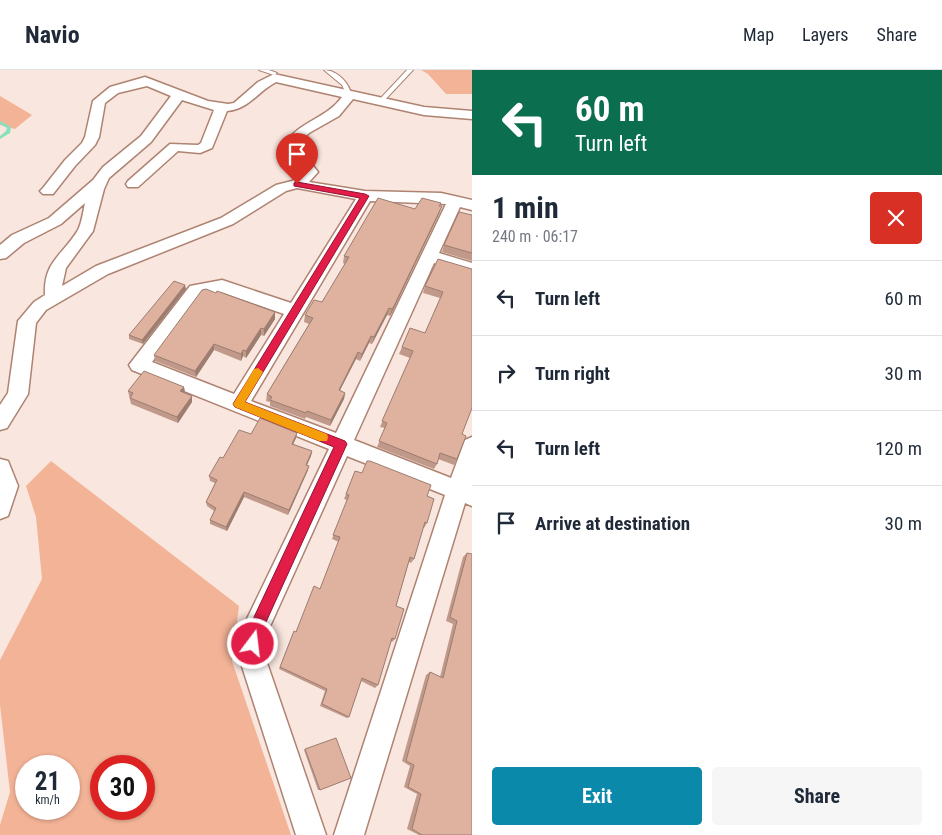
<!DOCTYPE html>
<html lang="en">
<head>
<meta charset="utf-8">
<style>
  :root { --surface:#fff; --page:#f6f6f7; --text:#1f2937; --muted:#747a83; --line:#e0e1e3; --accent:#0a89ab }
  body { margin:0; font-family:"Roboto Condensed",sans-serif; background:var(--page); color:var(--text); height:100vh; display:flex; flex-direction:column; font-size:19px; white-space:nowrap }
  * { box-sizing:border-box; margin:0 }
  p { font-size:16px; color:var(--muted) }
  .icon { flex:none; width:28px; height:28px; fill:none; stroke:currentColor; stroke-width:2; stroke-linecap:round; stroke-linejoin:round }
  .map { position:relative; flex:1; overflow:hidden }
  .sheet { display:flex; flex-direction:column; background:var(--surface); width:470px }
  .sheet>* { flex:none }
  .hud { background:#0b6e4f; color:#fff; overflow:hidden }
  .speed { position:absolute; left:15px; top:685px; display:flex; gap:10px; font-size:25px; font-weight:700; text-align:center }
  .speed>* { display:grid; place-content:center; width:65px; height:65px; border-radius:50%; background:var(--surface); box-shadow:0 1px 4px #0004; line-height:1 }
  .speed small { font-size:12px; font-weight:400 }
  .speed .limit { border:8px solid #d22; background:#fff; color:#111 }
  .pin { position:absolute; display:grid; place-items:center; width:42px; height:42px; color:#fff; margin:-51px -21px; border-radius:50% 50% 50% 0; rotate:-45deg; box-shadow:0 0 5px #0007 }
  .pin .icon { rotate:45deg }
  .me { position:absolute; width:55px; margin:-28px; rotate:15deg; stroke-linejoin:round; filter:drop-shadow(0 0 4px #0008) }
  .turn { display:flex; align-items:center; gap:18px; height:105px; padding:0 20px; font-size:22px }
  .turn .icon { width:65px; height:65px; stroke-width:2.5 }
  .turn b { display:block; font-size:35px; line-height:42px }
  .round { display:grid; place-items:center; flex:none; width:52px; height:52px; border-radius:5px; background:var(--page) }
  .head { display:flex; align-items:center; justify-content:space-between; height:85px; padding:0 20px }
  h1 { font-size:30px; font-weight:700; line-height:38px }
  .button { display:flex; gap:10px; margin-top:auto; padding:10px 20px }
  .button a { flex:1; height:58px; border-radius:5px; background:var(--accent); color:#fff; font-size:20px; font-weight:700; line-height:58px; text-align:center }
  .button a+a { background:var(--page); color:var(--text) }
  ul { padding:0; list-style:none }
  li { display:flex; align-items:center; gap:15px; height:75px; padding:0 20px; border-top:1px solid var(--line) }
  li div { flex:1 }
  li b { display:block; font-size:19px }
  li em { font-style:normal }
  header { display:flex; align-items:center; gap:30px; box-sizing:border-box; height:70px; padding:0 25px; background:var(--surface); border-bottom:1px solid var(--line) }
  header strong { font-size:24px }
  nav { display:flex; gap:28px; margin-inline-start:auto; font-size:18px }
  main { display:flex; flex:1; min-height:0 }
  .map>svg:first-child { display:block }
</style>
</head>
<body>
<header>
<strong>Navio</strong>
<nav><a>Map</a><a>Layers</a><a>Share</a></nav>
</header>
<main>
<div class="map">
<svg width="472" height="765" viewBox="0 0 472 765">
  <rect width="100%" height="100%" fill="#f9e6de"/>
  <path fill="#f3b397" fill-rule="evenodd" d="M421 0H472V24H446L428 4Z
    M0 26 32 45 15 59 0 55Z
    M51 391 239 536 232 591 291 765H0V755L10 722 0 635V590L42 509 36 447 26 416ZM26 696H69V739H26ZM101 696H144V739H101Z"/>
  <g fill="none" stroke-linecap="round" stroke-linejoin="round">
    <path fill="#88e1ba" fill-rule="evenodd" d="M0 51 11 57 10 63 0 69V66L6 61 7 58 0 54Z"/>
    <g stroke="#ae8371" stroke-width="2">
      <path id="service" d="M259 0H269L277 3 274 5Z
        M324 0C337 0 351 14 351 26H347L342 15Z
        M407 0H413L382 33H378V31Z"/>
    </g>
    <g stroke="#ae8371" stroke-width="3">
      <path id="minor" d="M274 4 424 37 472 41V49L424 45 353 29 339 46 309 63 300 72 303 83 318 102 309 112 365 121 441 123 472 130V140L460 137 439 183 472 193V205L434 193 354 370 451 408 465 370 472 367V436L465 433 364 765H334L445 425 347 386 267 563 265 587 326 765H296L239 587 241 562 245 553 329 379 132 300 129 295 190 216 222 210 291 233 356 129 297 118 286 121 233 154 108 204 46 240 36 253 28 324 7 358 0 360V335L8 323 18 251 34 232 45 225C43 192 63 185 78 160 82 152 83 142 85 133L61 154 24 173 6 188 0 189V175L12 165 49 148 93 110 103 97 141 66 171 26 147 16 118 23 105 33 99 67 95 75 75 96 53 124H43L40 121 43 118 65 90 82 73 85 67 93 31 110 17 145 7 208 31 228 34 234 33 258 12ZM276 12 342 27C327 48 301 51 286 72L289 84 303 101 292 111 276 115 221 148 96 196 62 216 66 198 93 161 104 119 109 108 151 72 182 30 214 40 201 73 198 75 170 74 128 111 126 114 128 117H138L178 81 200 83 212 78 227 41C249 39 256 23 276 12ZM370 131 446 134 336 363 251 331ZM221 222 284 244 234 324 152 292 201 225Z
        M0 389 8 391 18 416 8 446 0 449Z"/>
    </g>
    <use href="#service" fill="#fff" fill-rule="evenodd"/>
    <use href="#minor" fill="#fff" fill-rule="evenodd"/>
  </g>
  <path fill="#c0998a" d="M440 136H442L439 144 392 243 390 246 387 245 372 274 369 273 360 291 356 289 340 320 345 323 344 329 330 356 306 347 305 349 270 336V332L266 331 267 324 309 254 304 252 305 245 322 232 345 194 343 193 344 186 415 139Z
    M472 145V191L442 182 444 175Z
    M472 199 462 364 457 389 454 395 438 389 437 394 434 399 377 377 385 358 380 357 410 288 399 284 402 277 425 263 440 228 423 223 425 216Z
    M186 219 143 274 129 269V265Z
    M275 242V249L264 266 261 265 246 288 243 286 241 291 214 280 196 307 155 291 154 285Z
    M184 317 185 323 192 332 178 353 131 334 128 321Z
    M297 363 296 368 293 374 312 381 311 386 307 395 308 400 288 445 244 427 227 461 210 454V450L214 441 207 436 206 432 215 413 210 411 209 406 223 388 251 364Z
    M355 401 427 426V453L424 458H423L414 489 411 493 409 492 396 536 395 569 392 572H390L378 615 375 618 361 611 349 647 347 648 320 636 325 621 279 599 294 561 296 562 320 519 339 472 332 469 347 430 344 429Z
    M467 483 472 765H419L407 759 417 724 404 717 410 696 402 691 426 605 430 602 440 607 453 554 446 551 463 487Z
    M305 679 320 720H318L304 680Z"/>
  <path fill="#9c7d70" d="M442 136 439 144 390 246 392 239Z
    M185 215 186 219 143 274 142 270Z
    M389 238 387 245 372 274 374 267Z
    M275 242V249L264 266V259Z
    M261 258V265L246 288V281Z
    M371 266 369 273 360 291 362 284Z
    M214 274V280L196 307 195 301Z
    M243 280V286L241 291V284Z
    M358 282 356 289 337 326 339 320Z
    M184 317 185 323 180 321Z
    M345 323 344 329 330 356 331 350Z
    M192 326V332L178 353 177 347Z
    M297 363 296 368 291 379 292 374Z
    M312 381 311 386 305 399 306 395Z
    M309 396 308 400 288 445 289 440Z
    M244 422V427L227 461 226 457Z"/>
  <path fill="#dfb2a0" stroke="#9c7d70" d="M378 128 415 139 422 128 441 133 439 136H442L394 236 392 239 389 238 374 267 371 266 362 284 358 282 339 320 345 323 331 350 307 341 306 343 270 330 272 327 267 324 313 248 305 245 314 230 322 232 349 187 344 186Z
    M459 142 472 145V183L444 175Z
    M438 189 472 199V338L462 364 466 366 457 389 440 383 437 394 379 371 387 353 382 351 413 281 402 277 410 258 425 263 443 222 425 216Z
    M174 211 185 215 142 270 129 265Z
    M206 219 216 223 217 221 275 242 264 259 261 258 246 281 243 280 241 284 214 274 195 301 154 285 202 220Z
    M144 301 184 317 180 321 192 326 177 347 130 328 133 323 128 321Z
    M260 348 297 363 292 374 312 381 306 395 309 396 289 440 244 422 226 457 210 450 216 438 206 432 217 410 209 406 220 387 223 388 239 360 251 364Z
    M367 391H370L431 415 427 426 434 429 427 453 425 452 414 489 410 487 396 536 404 539 395 569 392 568 378 615 362 608 349 647 322 634 327 619 280 597 294 561 296 562 314 516 320 519 340 467 333 465 349 425 346 424 355 401 362 403Z
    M467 483 472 484V765H422L412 759 421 724 408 717 414 695 406 691 430 602 443 608 457 551 450 547Z
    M336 668 351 708 320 720 305 679Z"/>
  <path fill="#e11d48" stroke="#92132f" d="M297 112 365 124 369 126 245 332 345 371 347 374 261 563 258 579 253 581 248 579 246 574 247 562 334 377 235 337 233 334 360 128 294 116V113Z"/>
  <path fill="#f59e0b" d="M258 298 263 302 245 332 327 364 328 367 327 371H319L235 337 233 334 235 331 254 299Z"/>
</svg>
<div class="speed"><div>21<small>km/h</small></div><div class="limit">30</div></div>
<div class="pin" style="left:297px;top:114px;background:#d93025"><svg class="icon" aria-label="arrive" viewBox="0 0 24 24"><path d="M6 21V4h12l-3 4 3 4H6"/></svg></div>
<svg class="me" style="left:253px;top:574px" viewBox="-20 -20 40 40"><circle r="17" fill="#e11d48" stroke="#fff" stroke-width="3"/><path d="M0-11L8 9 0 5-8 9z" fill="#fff"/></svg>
</div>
<section class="sheet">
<div class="hud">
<div class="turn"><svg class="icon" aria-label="left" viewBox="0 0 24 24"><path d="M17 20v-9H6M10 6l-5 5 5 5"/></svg><div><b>60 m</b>Turn left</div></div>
</div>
<div class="head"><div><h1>1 min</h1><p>240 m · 06:17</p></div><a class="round" style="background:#d93025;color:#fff"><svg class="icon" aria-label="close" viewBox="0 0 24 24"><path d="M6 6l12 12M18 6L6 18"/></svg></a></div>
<ul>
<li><svg class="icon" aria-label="left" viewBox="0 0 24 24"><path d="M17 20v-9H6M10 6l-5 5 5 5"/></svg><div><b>Turn left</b></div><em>60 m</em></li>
<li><svg class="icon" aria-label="right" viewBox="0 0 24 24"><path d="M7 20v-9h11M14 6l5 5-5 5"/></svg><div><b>Turn right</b></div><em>30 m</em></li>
<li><svg class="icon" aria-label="left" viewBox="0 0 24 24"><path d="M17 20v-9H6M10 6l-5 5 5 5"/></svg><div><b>Turn left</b></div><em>120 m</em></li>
<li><svg class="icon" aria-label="arrive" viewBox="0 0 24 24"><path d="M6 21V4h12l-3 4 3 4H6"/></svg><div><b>Arrive at destination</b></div><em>30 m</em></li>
</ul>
<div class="button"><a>Exit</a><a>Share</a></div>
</section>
</main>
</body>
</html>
